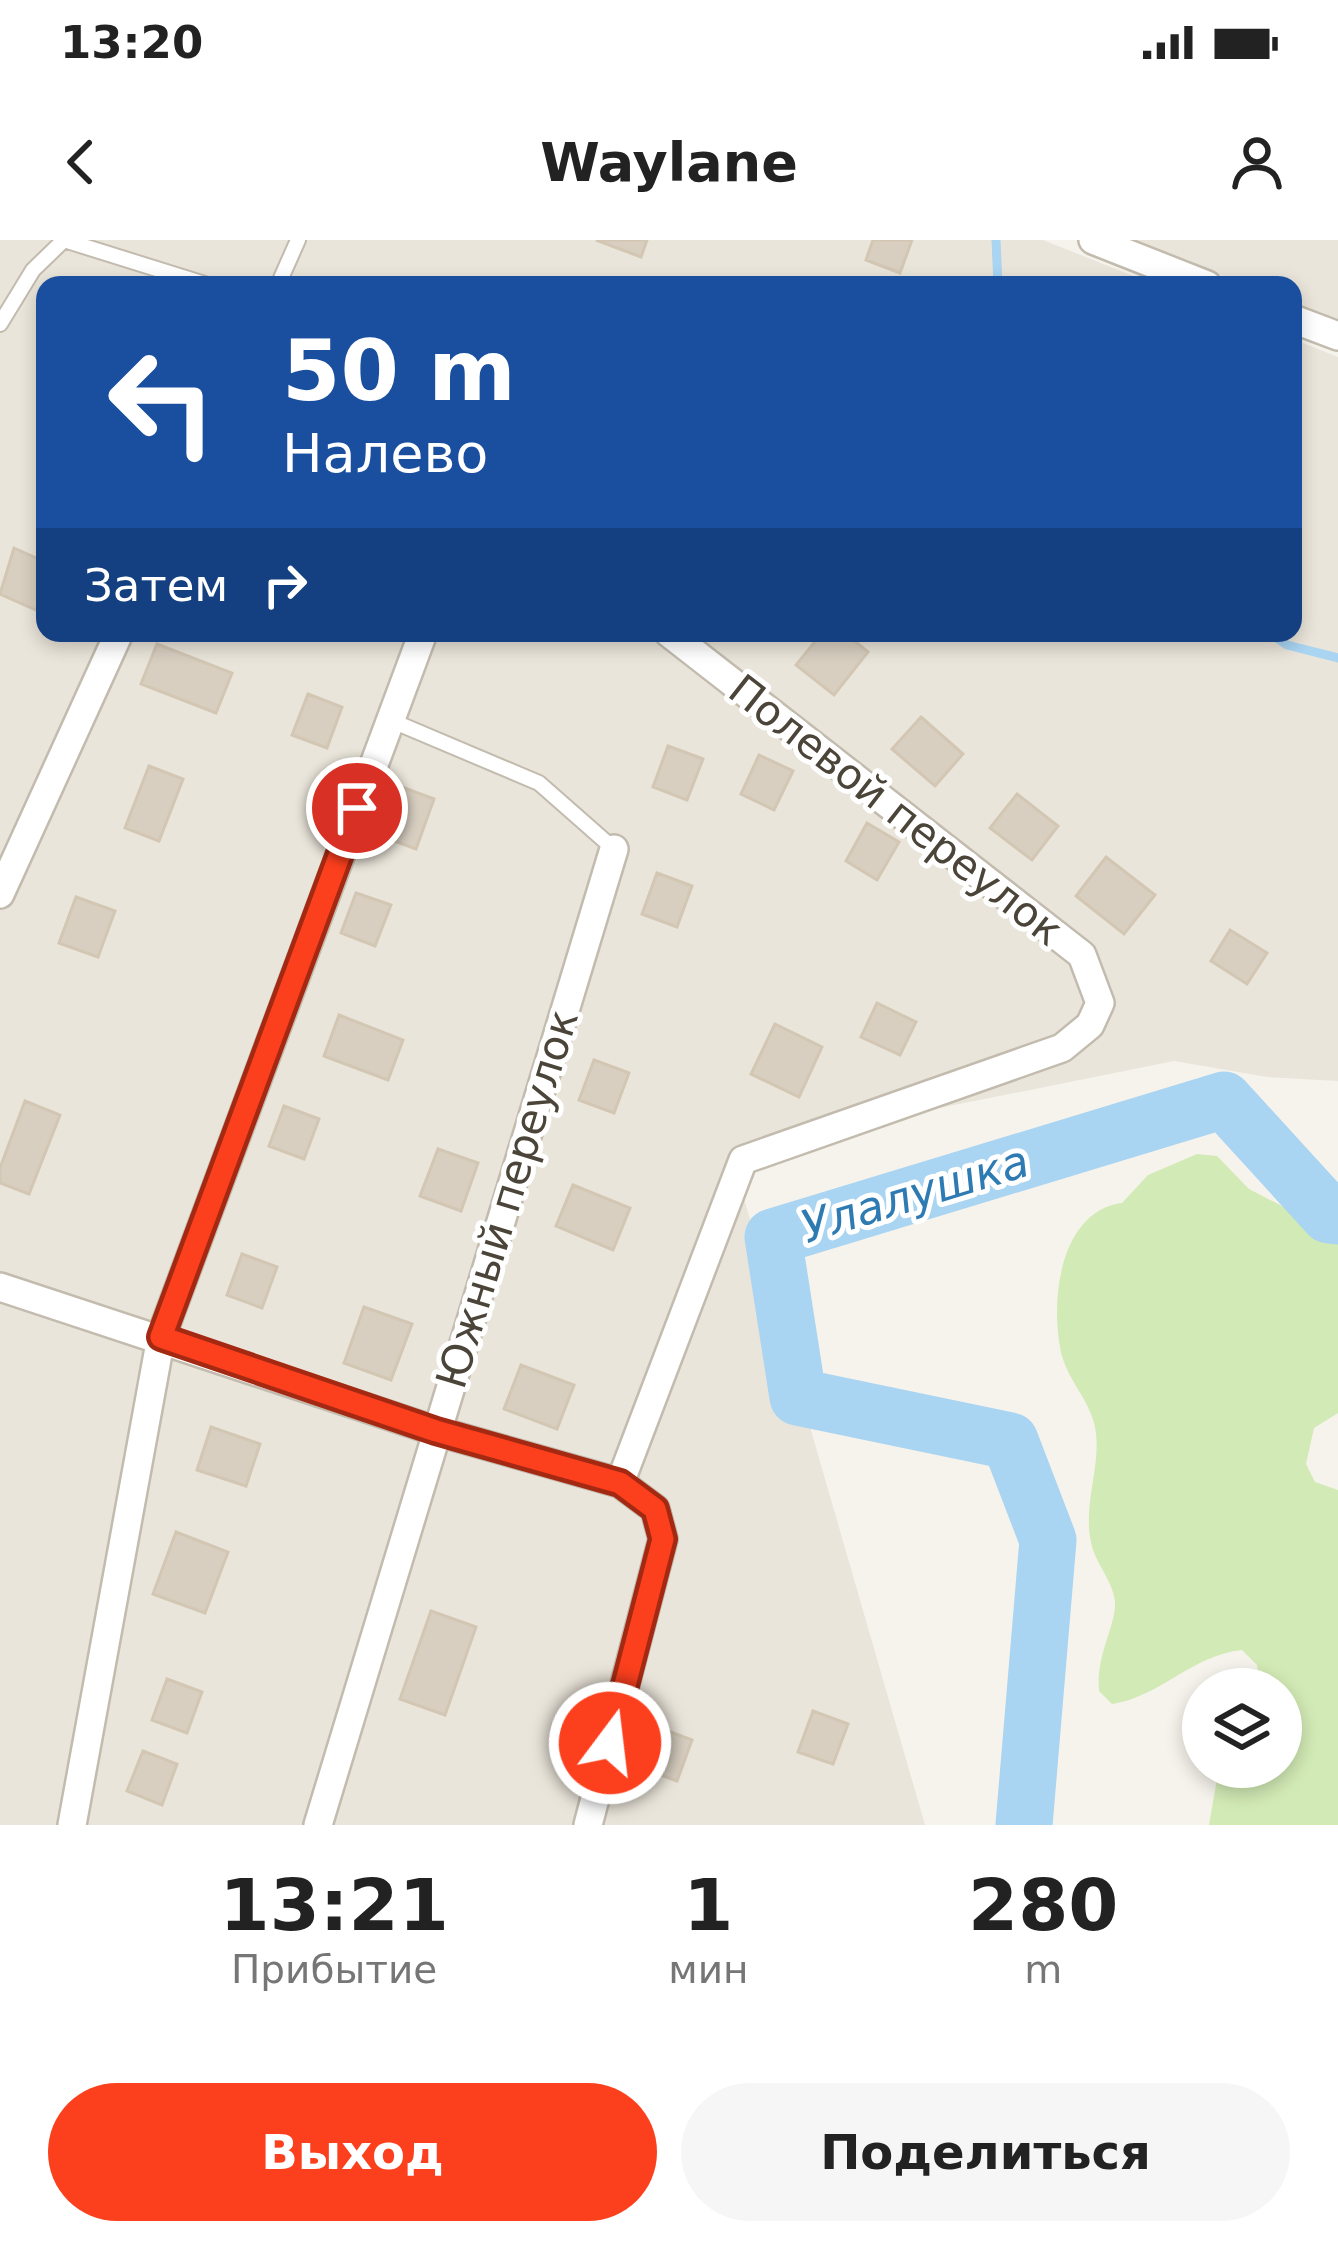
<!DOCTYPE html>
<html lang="ru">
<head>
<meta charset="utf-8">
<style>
  :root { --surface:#fff; --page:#f6f6f6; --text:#222; --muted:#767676; --accent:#fc3f1d }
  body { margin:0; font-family:"DejaVu Sans",sans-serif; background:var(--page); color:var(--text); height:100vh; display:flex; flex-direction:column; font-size:45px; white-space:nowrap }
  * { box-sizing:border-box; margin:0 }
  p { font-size:39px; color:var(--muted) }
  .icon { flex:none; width:66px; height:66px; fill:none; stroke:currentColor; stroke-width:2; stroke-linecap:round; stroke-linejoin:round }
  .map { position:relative; height:1585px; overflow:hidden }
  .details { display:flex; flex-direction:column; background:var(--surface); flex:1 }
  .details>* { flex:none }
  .hud { position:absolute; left:36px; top:36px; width:1266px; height:366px; border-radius:24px; box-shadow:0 6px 18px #0003; background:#1a4fa0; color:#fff; overflow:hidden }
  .tools { position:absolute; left:1182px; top:1428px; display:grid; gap:24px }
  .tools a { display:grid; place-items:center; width:120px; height:120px; border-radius:50%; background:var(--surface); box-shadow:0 6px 18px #0003; font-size:60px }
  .pin { position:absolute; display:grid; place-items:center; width:102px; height:102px; color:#fff; margin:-51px; border:6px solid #fff; border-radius:50%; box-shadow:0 3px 12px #0007 }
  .me { position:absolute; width:132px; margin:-66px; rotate:15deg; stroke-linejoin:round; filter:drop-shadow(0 0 9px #0008) }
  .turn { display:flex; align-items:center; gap:42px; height:252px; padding:0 48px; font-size:54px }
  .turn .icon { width:156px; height:156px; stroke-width:2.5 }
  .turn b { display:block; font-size:84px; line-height:102px }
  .then { display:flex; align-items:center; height:114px; padding:0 48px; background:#0003; gap:24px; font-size:45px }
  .eta { display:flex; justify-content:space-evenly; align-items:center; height:204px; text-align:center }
  .eta b { font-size:72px; font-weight:800; line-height:84px }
  .cta { display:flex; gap:24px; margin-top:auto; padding:24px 48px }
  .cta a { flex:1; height:138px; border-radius:72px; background:var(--accent); color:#fff; font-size:48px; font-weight:800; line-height:138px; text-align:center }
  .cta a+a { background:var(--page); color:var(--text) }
  .status { display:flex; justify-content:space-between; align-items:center; height:84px; padding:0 60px; background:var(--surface); direction:ltr }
  .status svg { height:33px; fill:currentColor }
  header { display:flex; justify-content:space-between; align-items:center; height:156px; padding:0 48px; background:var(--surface); font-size:54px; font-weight:800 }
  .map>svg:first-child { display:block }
</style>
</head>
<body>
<div class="status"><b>13:20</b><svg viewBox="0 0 49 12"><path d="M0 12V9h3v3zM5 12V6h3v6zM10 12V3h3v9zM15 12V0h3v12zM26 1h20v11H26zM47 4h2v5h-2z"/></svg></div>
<header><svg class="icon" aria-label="back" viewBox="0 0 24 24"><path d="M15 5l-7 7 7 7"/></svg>Waylane<svg class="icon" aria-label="person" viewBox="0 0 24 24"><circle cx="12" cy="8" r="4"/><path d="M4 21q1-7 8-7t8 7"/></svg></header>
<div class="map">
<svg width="1338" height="1585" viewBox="0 0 1338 1585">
  <rect width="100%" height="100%" fill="#f6f3ec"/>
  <path fill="#eae5da" d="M0 0H1043L1156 45H45V393H1293V99L1338 117V841L1267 837 1174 821 730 910 925 1585H0Z
    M1132 0H1338V82L1293 64V45H1246Z"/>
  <path fill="#d2eab5" d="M1197 914 1217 916 1249 949 1338 995V1173L1314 1188 1306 1224 1315 1242 1338 1250V1585H1209L1219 1527H1281V1449H1261L1257 1425 1242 1410C1192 1415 1160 1457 1112 1464L1099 1451C1096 1413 1116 1387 1115 1362 1113 1340 1095 1324 1091 1302 1082 1262 1104 1221 1094 1183 1088 1159 1069 1141 1062 1116 1049 1064 1059 971 1122 963L1148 935Z"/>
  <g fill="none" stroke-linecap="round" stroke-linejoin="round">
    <path stroke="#a9d4f2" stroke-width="9" d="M996 0 998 45
      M1270 393 1287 405 1338 418"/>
    <path stroke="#a9d4f2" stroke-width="57" d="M1024 1585 1048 1300 1010 1201 798 1157 773 997 1224 860 1329 975 1338 976"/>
  </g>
  <path fill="#d8cfc1" stroke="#d3c7b4" stroke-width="3" d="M596 0H647L641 17Z
    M873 0H912L900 33 866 20Z
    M14 308 45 322V374L0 354Z
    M822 393H845L868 412 834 455 796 425Z
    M157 404 232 433 216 473 141 444Z
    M308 454 342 467 327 508 292 495Z
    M921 477 963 514 935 546 892 509Z
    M668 506 703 519 687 560 653 547Z
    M759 515 793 531 774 570 741 554Z
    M149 526 183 539 159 601 125 588Z
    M391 543 434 559 416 609 373 593Z
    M1017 554 1058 586 1032 620 990 588Z
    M867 583 899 602 877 640 846 621Z
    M1106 617 1155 655 1124 694 1076 656Z
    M657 633 692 646 677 687 642 674Z
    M356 653 391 665 375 706 341 693Z
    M76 657 115 671 98 717 59 703Z
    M1230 690 1267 713 1247 744 1211 721Z
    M877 763 916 782 900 815 861 797Z
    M339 775 403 800 388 840 324 816Z
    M775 784 822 807 799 857 751 834Z
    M594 820 629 833 614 873 579 860Z
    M25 861 60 875 29 954 0 943V928Z
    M284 866 319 879 304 919 269 906Z
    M438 909 478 923 461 971 420 956Z
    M573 945 630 968 613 1010 556 986Z
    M242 1014 277 1027 262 1068 227 1055Z
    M364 1067 412 1084 391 1140 344 1123Z
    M521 1125 574 1145 557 1189 504 1169Z
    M211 1187 260 1204 246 1246 197 1230Z
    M176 1292 228 1312 205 1373 153 1354Z
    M431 1371 476 1387 445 1475 400 1459Z
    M167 1439 202 1452 187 1493 152 1480Z
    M813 1471 848 1484 833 1524 798 1512Z
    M657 1487 692 1500 677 1541 642 1528Z
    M143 1511 177 1524 162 1565 127 1551Z"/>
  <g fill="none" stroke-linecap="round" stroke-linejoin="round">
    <g stroke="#c2bbae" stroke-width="18">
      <path id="service" d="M64 0 208 45
        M278 45 298 0
        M0 84 33 30 64 0
        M390 480 539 543 614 609"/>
    </g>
    <g stroke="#c2bbae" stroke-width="32">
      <path id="minor" d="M1093 0 1207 45
        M1293 79 1338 96
        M0 654 119 393
        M0 1047 436 1191 620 1243
        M72 1585 161 1097 423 393
        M318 1585 614 609
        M588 1585 663 1299 655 1269 620 1243 743 920 1062 808 1090 785 1100 763 1082 715 669 393"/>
    </g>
    <use href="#service" stroke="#fff" stroke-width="14"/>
    <use href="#minor" stroke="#fff" stroke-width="27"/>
  </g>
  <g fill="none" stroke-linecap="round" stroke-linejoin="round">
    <g stroke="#a42913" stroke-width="30">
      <path id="route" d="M357 568 161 1097 436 1191 620 1243 655 1269 663 1299 610 1503"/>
    </g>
    <use href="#route" stroke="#fc3f1d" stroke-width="21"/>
  </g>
  <g text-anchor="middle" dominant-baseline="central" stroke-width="10" stroke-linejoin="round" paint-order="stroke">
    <g font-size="42" fill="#4b4439" stroke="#fff">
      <text transform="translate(896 570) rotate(38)">Полевой переулок</text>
      <text transform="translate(507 959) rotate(-73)">Южный переулок</text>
    </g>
    <g font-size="45" font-style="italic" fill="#2e7ab2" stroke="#fff">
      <text transform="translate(915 954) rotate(-17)">Улалушка</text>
    </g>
  </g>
</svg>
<div class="tools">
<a><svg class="icon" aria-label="layers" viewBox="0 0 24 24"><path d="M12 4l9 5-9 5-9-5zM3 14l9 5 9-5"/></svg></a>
</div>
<div class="pin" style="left:357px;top:568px;background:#d93025"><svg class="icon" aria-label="arrive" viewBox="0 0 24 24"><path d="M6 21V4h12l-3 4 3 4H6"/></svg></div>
<svg class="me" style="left:610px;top:1503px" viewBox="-20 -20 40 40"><circle r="17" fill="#fc3f1d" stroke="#fff" stroke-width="3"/><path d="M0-11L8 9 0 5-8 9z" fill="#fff"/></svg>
<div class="hud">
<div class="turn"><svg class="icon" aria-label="left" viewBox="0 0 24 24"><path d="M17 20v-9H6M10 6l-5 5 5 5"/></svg><div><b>50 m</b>Налево</div></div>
<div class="then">Затем<svg class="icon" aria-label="right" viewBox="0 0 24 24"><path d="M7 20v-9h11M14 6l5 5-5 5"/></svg></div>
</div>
</div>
<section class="details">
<div class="eta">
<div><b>13:21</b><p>Прибытие</p></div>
<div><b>1</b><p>мин</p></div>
<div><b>280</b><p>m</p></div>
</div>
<div class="cta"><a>Выход</a><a>Поделиться</a></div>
</section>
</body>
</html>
